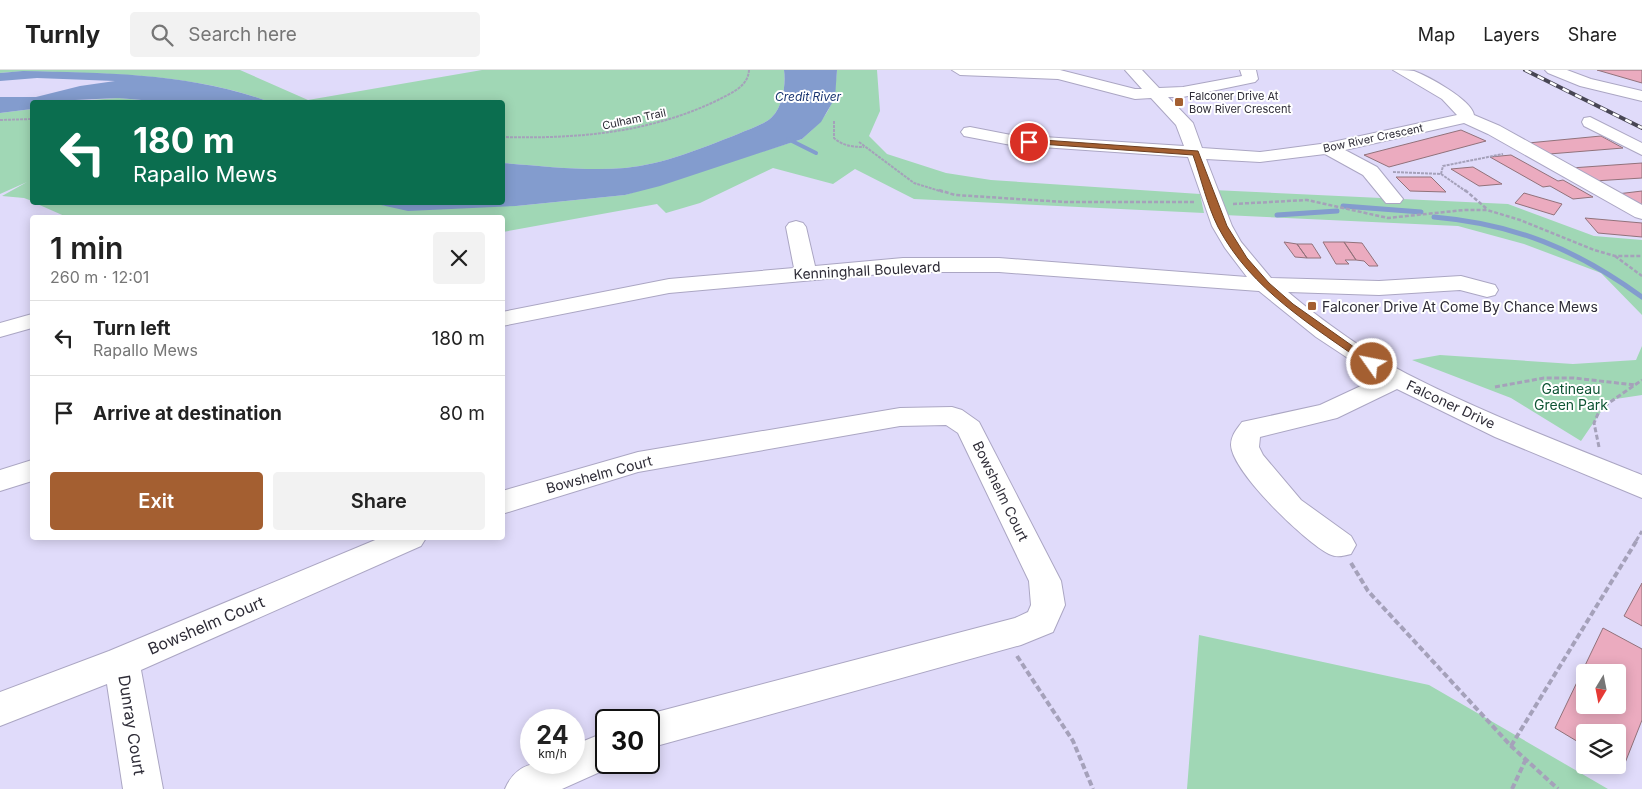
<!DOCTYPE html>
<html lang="en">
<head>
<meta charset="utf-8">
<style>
  :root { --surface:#fff; --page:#f2f2f2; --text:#222; --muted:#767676; --line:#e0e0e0; --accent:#a45f31 }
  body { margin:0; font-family:Inter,sans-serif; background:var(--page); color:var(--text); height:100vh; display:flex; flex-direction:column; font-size:19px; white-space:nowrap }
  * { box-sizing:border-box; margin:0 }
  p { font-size:16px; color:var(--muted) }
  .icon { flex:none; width:28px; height:28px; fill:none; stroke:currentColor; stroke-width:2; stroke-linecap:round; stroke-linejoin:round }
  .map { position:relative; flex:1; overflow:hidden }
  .details { position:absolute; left:30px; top:145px; width:475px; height:325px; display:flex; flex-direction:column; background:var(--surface); border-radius:5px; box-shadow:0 2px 12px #0003 }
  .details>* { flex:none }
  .top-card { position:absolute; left:30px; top:30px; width:475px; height:105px; border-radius:5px; box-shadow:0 2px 12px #0003; background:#0b6e4f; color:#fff; overflow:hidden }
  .needle { width:32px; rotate:190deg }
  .buttons { position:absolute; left:1576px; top:594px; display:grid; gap:10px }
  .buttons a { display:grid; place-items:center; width:50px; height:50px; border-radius:5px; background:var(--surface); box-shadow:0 2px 12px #0003; font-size:25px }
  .speed { position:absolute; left:520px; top:639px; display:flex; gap:10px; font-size:25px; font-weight:700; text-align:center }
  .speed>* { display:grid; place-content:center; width:65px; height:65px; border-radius:50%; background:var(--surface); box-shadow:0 2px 12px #0003; line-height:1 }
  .speed small { font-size:12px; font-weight:400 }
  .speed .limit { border:2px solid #111; border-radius:8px; background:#fff; color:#111 }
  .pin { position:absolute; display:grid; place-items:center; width:42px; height:42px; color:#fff; margin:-21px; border:2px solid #fff; border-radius:50%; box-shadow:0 1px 5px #0007 }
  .me { position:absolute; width:55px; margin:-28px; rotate:303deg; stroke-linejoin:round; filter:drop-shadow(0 0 4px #0008) }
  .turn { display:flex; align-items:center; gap:18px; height:105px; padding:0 20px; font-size:22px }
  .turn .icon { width:65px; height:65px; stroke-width:2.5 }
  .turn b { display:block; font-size:35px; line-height:42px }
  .round { display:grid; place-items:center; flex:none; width:52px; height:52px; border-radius:5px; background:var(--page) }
  .head { display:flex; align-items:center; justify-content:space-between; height:85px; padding:0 20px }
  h1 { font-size:30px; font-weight:600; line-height:38px }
  .action { display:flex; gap:10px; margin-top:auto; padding:10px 20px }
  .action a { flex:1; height:58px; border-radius:5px; background:var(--accent); color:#fff; font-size:20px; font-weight:600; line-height:58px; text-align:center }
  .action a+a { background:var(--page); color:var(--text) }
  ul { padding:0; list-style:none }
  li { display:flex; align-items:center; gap:15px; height:75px; padding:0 20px; border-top:1px solid var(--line) }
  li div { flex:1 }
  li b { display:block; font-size:19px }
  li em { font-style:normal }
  header { display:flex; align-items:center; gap:30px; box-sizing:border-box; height:70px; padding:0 25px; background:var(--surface); border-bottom:1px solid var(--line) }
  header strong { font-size:24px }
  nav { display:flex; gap:28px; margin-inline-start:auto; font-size:18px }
  .search { width:350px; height:45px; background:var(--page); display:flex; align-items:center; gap:12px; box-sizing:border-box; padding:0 18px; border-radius:5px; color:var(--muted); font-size:19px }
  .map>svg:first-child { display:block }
</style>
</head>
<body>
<header>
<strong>Turnly</strong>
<div class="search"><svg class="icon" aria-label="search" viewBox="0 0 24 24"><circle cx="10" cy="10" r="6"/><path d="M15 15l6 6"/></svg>Search here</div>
<nav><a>Map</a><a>Layers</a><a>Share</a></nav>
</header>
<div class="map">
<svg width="1642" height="719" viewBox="0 0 1642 719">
  <rect width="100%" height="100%" fill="#e0dbfa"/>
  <path fill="#a0d7b5" d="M0 0H240L308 30 482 0H784C786 14 783 36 772 47 764 55 749 59 738 64 702 78 665 94 625 98 584 101 543 96 503 93L502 32H270C210 10 148 5 85 3 56 2 28 0 0 3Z
    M837 0H877L880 41 869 66 887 84 946 103 991 110 1200 124 1204 143 914 129 855 99 833 114 773 98 700 133 666 143 657 134 503 162 502 148H69L35 133 372 132 386 136H516L625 125 802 69C830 44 834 37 837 0Z
    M118 28 165 32H65Z
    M32 39V131L24 128 2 126 27 112 0 124V43Z
    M1213 120 1508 134 1594 166 1642 170V245L1601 203 1524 174 1458 156 1224 145Z
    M1642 276V325L1609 330 1581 371 1511 328 1412 290 1440 285 1573 294 1636 290Z
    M1199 565 1429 615 1608 719H1187Z"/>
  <path fill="#839cce" d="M784 0H837L835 28 821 52 802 69 660 116 625 125 516 136 408 141 372 133 502 132 503 93C543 96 584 101 625 98 665 94 702 78 738 64 749 59 764 55 772 47 783 36 786 14 784 0Z
    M23 1C107 3 191 3 270 32H165L118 28 32 32V39L0 43V27H36L80 16 115 11 37 8 0 11V3Z"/>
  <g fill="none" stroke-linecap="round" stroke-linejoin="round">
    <path stroke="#839cce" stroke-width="4" d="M788 69 816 83"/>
    <path stroke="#839cce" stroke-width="5" d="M1343 136 1421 142
      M1277 145 1337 141
      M1434 147C1515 154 1576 179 1642 227"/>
  </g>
  <path fill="#ebabbf" stroke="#91727b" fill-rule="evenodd" d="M1597 0H1642V13Z
    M1461 60 1486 71 1389 97 1364 85Z
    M1601 66 1623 78 1549 84 1528 73Z
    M1511 85 1558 111 1563 110 1593 127 1573 129 1550 116 1543 117 1490 87Z
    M1642 93V108L1594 111 1571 98Z
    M1473 97 1502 114 1479 116 1451 99Z
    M1396 107H1431L1446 122 1410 121Z
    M1642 121V138L1617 124Z
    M1524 123 1562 134 1554 145 1515 133Z
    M1585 148 1642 153V167L1598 163Z
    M1284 172 1297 174 1307 188 1295 187Z
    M1323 172H1344L1356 190H1345L1349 194H1336Z
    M1344 172 1362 173 1378 196H1369L1364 191 1356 190Z
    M1297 174H1312L1321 188H1307Z
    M1642 513V556L1624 546Z
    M1603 558 1642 579V650L1623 698 1618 695V662H1585V676L1555 658ZM1585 602H1618V635H1585Z"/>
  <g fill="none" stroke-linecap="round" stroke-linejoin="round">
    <g stroke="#aba6c3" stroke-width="2">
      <path id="minor" d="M952 0H1060L1135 19H1142L1125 0H1142L1159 18 1183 17 1242 6 1240 0H1256L1258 9 1255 12 1183 27H1168L1193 53 1202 78 1260 82 1328 73 1457 45 1442 29 1393 0C1400 0 1408 0 1414 1 1428 6 1472 30 1474 45L1500 56 1642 135V149L1635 147 1488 64 1464 53 1345 80 1377 97 1403 129 1400 133H1386L1363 105 1325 84 1260 92 1206 89 1232 156 1241 172 1271 208 1379 211 1461 206 1495 215 1498 220 1495 225 1487 227 1460 220 1379 225 1288 222C1321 250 1369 284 1407 304 1483 343 1563 373 1642 405V428L1495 367 1397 319 1337 348 1260 367 1259 377 1263 385 1301 430 1351 466 1356 475 1351 484C1343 486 1337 488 1329 484 1305 472 1232 402 1231 375 1231 365 1237 359 1242 352L1320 335 1378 308 1316 267 1259 221 999 202H903L669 223 502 256V242L669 209 794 198 786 157 789 153 796 151 803 153 806 157 815 196 903 188H999L1247 207 1225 178 1212 156 1188 87 1011 75 964 66 961 62 964 58 970 57 1011 65 1184 76 1176 55 1151 28 1135 29 1058 9 960 5Z
        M1545 0H1567L1591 9 1642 21V31L1580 16 1548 3Z
        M1590 47 1642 73V85L1584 56 1582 52 1584 48Z
        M32 244V258L0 267V253Z
        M952 337 962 340 979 352 1061 511 1065 535 1053 562 1021 575 649 678V650H635L649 644 1015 548 1028 542 1031 535 1029 511 958 363 946 355 900 356 638 402 502 444V421L638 382 900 338Z
        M32 390V411L0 421V400Z
        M380 468H426L421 476 141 600 163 719H123L107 614 0 656V622L109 581Z
        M606 662V692L620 693 562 719H505C518 688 545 692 574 692V675Z"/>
    </g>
    <path stroke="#a5a1ba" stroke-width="2" stroke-dasharray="3 1" stroke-linecap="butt" d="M0 50 32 49
      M834 51V68C843 76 853 77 864 77
      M502 67C577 69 650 63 718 30 731 23 748 17 749 0
      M859 72 914 113 943 122
      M1393 102 1441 104 1467 122
      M1441 104 1443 96 1503 84"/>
    <path stroke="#a5a1ba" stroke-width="2.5" stroke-dasharray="4 2" stroke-linecap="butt" d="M939 120 955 125 1065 132H1195
      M1465 120 1487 139
      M1233 134 1307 130 1388 148 1464 140H1487L1520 150 1594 180 1615 186H1642
      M1615 186 1642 206"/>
    <path stroke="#a5a1ba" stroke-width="3" stroke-dasharray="5 2.5" stroke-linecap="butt" d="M1495 317 1544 308H1574L1635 315
      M1599 377 1594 353 1600 339 1642 310
      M1636 471 1642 461"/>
    <path stroke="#a5a1ba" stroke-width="4" stroke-dasharray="6 3" stroke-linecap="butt" d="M1351 493 1368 521 1511 676 1558 719
      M1017 586 1073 671 1093 719
      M1511 676 1637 470
      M1512 719 1526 689"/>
    <use href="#minor" fill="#fff" fill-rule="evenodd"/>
    <g stroke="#484654" stroke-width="4">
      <path id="rail" d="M1525 0 1642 58"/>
    </g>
    <use href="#rail" stroke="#fff" stroke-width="2.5" stroke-dasharray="7" stroke-linecap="butt"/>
  </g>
  <path fill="#a45f31" stroke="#6b3e20" d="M1029 69 1198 81 1227 156 1247 188 1269 213 1293 234 1378 294 1372 297 1369 296C1313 256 1251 220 1218 157 1207 135 1201 108 1193 85L1027 73V70Z"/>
  <g fill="#a45f31" stroke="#fff" stroke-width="2">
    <rect x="1174" y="27" width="10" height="10" rx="2.5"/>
    <rect x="1307" y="231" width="10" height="10" rx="2.5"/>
  </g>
  <g text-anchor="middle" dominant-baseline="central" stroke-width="4" stroke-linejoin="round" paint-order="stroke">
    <g font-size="11" fill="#2e2c37" stroke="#fff" text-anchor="start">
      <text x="1189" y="26">Falconer Drive At<tspan x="1189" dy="13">Bow River Crescent</tspan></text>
    </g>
    <g font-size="11" fill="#2e2c37" stroke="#fff">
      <text transform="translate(634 49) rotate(-12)">Culham Trail</text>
      <text transform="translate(1373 68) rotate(-12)">Bow River Crescent</text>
    </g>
    <g font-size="12" font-style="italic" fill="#1b3672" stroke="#fff">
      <text x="808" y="26">Credit River</text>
    </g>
    <g font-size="14" fill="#2e2c37" stroke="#fff">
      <text transform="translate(867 200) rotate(-3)">Kenninghall Boulevard</text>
      <text transform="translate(1451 334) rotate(25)">Falconer Drive</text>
      <text transform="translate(599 404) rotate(-15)">Bowshelm Court</text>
      <text transform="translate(1001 421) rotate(64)">Bowshelm Court</text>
    </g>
    <g font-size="14" fill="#2e2c37" stroke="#fff" text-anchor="start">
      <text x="1322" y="236">Falconer Drive At Come By Chance Mews</text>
    </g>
    <g font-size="14" fill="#0d5433" stroke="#fff">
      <text x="1571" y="318">Gatineau<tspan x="1571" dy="16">Green Park</tspan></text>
    </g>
    <g font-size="16" fill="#2e2c37" stroke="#fff">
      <text transform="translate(206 555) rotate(-23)">Bowshelm Court</text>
      <text transform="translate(132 655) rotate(81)">Dunray Court</text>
    </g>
  </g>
</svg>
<div class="buttons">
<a><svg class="needle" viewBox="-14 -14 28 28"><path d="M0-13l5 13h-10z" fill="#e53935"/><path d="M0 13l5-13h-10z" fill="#767676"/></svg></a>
<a><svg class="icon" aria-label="layers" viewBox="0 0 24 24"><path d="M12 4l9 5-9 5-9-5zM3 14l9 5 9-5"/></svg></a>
</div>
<div class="speed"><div>24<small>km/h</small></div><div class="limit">30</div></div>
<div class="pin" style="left:1029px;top:72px;background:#d93025"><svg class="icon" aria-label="arrive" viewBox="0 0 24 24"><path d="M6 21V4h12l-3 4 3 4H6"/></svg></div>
<svg class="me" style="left:1372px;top:294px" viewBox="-20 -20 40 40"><circle r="17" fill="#a45f31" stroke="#fff" stroke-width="3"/><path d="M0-11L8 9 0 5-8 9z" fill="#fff"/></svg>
<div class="top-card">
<div class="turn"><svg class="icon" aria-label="left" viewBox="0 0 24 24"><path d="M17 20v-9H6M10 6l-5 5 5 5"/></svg><div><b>180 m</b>Rapallo Mews</div></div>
</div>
<section class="details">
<div class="head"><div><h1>1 min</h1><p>260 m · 12:01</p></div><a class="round"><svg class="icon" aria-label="close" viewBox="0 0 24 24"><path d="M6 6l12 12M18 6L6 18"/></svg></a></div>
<ul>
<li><svg class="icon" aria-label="left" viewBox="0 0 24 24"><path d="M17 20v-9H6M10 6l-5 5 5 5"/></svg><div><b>Turn left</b><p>Rapallo Mews</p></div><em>180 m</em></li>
<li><svg class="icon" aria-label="arrive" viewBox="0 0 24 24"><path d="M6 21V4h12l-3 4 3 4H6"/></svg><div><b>Arrive at destination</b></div><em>80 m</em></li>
</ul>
<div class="action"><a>Exit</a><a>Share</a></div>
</section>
</div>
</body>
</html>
